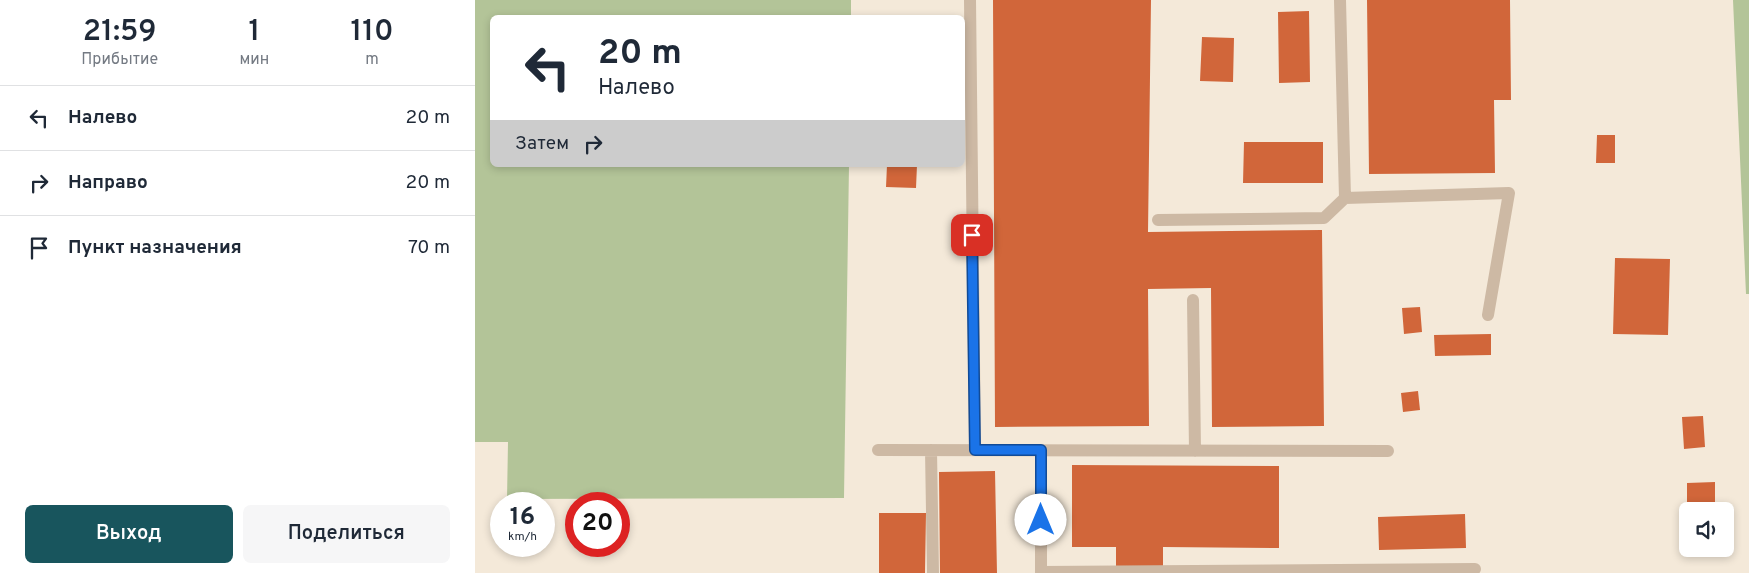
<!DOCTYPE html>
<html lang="ru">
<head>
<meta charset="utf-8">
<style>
  :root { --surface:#fff; --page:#f6f6f7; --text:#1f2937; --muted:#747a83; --line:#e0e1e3; --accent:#18555d }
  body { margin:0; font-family:Overpass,sans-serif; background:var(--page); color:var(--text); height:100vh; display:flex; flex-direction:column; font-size:19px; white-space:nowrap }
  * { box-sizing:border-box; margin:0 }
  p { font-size:16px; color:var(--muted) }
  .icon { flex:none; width:28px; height:28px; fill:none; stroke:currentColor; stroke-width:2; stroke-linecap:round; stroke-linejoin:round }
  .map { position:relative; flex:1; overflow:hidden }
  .details { display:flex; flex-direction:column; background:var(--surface); width:475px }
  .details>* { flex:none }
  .banner { position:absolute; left:15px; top:15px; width:475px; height:152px; border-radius:8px; box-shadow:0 2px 8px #0003; background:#fff; color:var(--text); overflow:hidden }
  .tools { position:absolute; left:1204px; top:502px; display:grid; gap:10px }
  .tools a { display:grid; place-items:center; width:55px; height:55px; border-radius:8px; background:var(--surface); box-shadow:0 2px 8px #0003; font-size:25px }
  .speed { position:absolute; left:15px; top:492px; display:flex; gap:10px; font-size:25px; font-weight:700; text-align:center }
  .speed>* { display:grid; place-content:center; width:65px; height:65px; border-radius:50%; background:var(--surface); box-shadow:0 2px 8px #0003; line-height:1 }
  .speed small { font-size:12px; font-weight:400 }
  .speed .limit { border:8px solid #d22; background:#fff; color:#111 }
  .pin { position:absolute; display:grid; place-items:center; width:42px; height:42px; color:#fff; margin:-21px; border-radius:10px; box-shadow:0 2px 8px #0006 }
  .me { position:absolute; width:55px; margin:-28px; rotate:0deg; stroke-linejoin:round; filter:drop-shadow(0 0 4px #0008) }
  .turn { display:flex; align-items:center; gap:18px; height:105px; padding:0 25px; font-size:22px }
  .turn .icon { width:65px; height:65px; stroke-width:2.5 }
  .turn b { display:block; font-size:35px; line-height:42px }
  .then { display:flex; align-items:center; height:48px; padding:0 25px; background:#0003; gap:10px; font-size:19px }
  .eta { display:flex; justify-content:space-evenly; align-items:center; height:85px; text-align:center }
  .eta b { font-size:30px; font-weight:600; line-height:35px }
  .primary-button { display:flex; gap:10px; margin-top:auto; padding:10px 25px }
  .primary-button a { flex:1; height:58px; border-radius:8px; background:var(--accent); color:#fff; font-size:20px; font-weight:600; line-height:58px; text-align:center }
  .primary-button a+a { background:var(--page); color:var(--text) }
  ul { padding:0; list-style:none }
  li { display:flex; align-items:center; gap:15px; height:65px; padding:0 25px; border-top:1px solid var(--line) }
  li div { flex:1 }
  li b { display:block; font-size:19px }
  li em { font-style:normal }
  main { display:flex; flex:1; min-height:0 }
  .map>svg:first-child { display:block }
</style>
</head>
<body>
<main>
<section class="details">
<div class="eta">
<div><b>21:59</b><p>Прибытие</p></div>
<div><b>1</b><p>мин</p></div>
<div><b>110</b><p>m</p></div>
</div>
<ul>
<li><svg class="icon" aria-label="left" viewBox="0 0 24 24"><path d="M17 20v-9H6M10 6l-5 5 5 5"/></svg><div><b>Налево</b></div><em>20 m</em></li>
<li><svg class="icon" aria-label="right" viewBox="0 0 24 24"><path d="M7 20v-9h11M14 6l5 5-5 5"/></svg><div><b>Направо</b></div><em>20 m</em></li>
<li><svg class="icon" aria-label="arrive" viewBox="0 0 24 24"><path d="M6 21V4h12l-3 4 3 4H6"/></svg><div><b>Пункт назначения</b></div><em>70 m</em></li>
</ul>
<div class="primary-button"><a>Выход</a><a>Поделиться</a></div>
</section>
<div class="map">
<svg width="1274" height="573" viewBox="0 0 1274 573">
  <rect width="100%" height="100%" fill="#f4e9d9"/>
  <path fill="#b3c498" d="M0 0H376V17L18 18V165H374L369 498 32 499 33 442H0Z
    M1258 0H1274V294H1271Z"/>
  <path fill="#d1663a" d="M518 0H676L673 232 847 230 849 426 737 427 736 288 673 289 674 426 520 427Z
    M892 0H1035L1036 100H1019L1020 173 894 174Z
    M834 11 835 82 804 83 803 12Z
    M727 37 759 38 758 82 725 81Z
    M1122 135H1140V163H1121Z
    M769 142H848V183H768Z
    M412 165H442L441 188 411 187Z
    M1140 258 1195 259 1193 335 1138 334Z
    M945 307 947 332 929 334 927 308Z
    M1016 334V355L960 356 959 335Z
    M943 391 945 410 928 412 926 393Z
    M1228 416 1230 447 1209 449 1207 417Z
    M597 465 804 466V548L688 547V567H641V547H597Z
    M520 471 522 573H465L464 472Z
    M1240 482V511H1212V483Z
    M404 513H451L450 573H404Z
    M990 514 991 548 904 550 903 517Z"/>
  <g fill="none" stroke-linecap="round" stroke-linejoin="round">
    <path stroke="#cdb9a4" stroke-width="12" d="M495 0 500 450
      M865 0 870 198 1034 193 1013 315
      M683 220 849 218 870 198
      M718 300 720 451
      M403 450 913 451
      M456 450 458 573
      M566 450V573
      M566 572 1000 569"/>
  </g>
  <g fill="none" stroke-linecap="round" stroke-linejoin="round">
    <g stroke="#114b97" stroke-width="12">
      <path id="route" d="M497 235 500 450H566V520"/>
    </g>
    <use href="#route" stroke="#1a73e8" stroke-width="9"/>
  </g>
</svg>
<div class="tools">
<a><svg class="icon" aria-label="sound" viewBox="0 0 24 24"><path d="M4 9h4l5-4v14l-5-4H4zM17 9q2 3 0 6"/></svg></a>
</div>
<div class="speed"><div>16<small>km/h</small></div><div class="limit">20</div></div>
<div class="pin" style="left:497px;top:235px;background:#d93025"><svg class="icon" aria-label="arrive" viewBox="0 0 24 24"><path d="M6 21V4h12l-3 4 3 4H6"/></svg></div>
<svg class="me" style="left:566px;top:520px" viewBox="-20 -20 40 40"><circle r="19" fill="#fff"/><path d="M0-13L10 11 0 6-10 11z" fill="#1a73e8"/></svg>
<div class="banner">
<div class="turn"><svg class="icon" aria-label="left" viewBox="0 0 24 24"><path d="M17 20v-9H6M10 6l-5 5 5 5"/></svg><div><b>20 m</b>Налево</div></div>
<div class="then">Затем<svg class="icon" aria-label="right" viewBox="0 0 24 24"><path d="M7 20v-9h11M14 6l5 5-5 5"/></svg></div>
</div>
</div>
</main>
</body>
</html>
